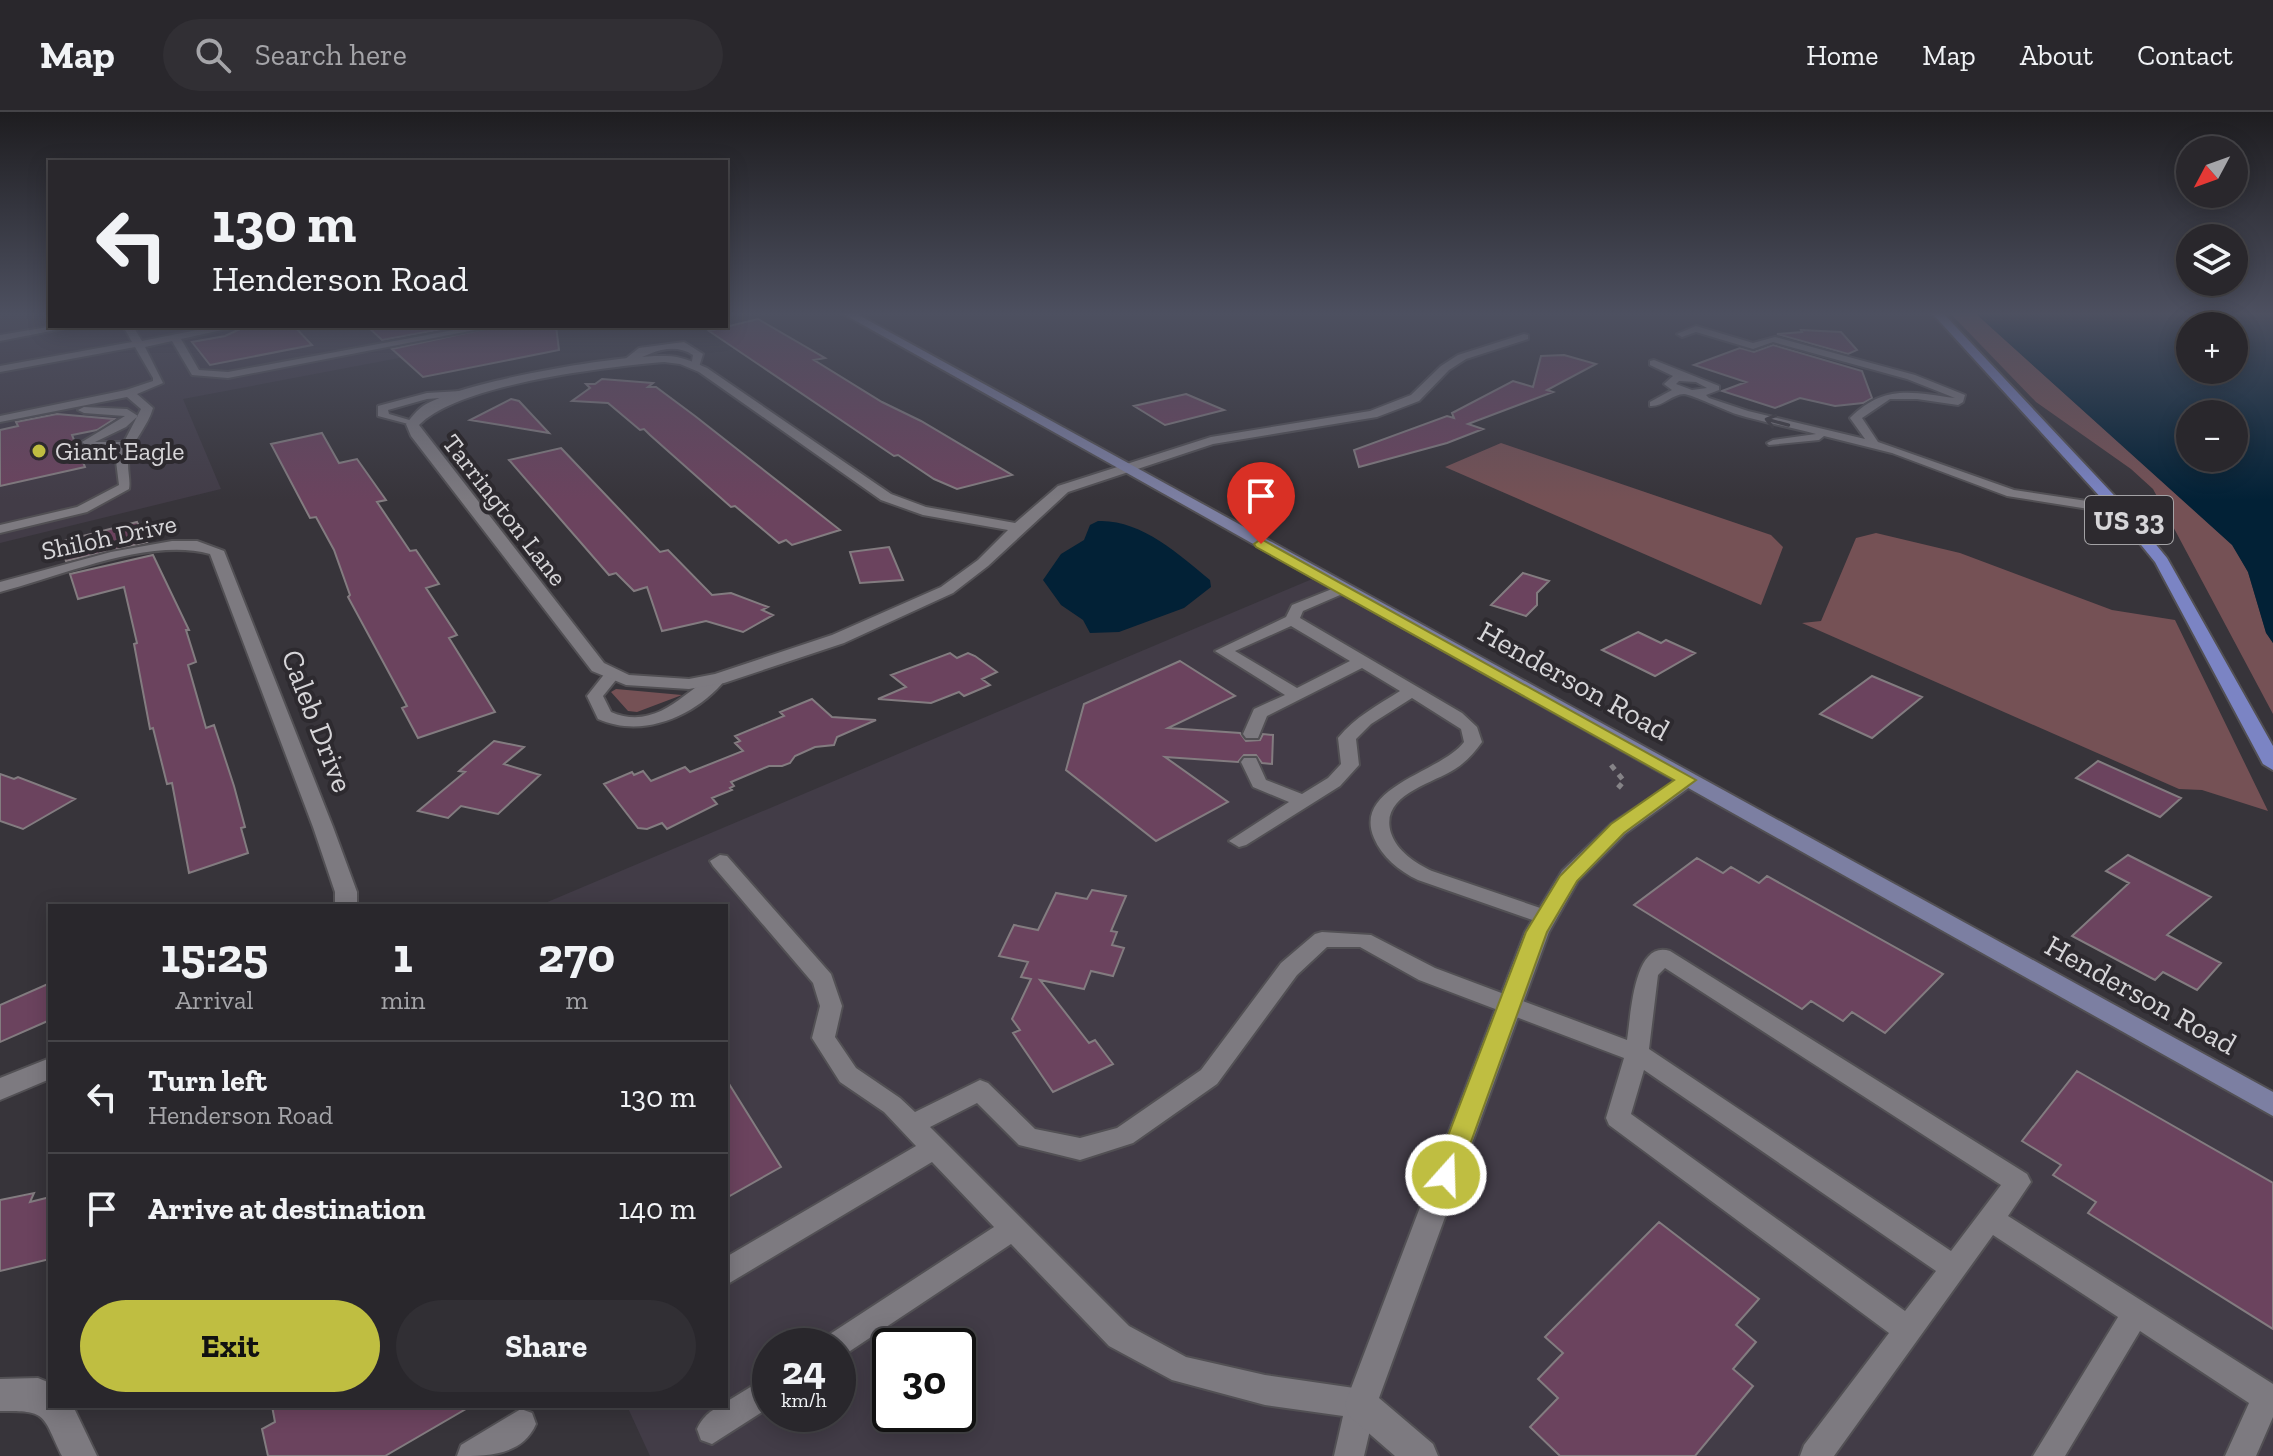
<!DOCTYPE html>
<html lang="en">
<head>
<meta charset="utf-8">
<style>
  :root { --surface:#29272c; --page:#312f34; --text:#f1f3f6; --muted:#a5a5a9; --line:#454448; --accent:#bfbe41 }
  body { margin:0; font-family:"Zilla Slab",serif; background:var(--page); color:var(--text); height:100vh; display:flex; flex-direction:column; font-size:30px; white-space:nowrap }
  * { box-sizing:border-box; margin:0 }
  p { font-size:26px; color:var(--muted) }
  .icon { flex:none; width:44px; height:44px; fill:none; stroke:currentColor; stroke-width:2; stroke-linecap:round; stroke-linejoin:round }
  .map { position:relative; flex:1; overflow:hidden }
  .panel { position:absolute; left:48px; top:792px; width:680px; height:504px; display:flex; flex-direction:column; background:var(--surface); border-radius:0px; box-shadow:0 4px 20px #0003,0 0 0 2px var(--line) }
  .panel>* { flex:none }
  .top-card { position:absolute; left:48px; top:48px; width:680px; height:168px; border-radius:0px; box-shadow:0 4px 20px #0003,0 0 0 2px var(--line); background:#29272c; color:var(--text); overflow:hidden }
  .needle { width:52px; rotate:229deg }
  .tools { position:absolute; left:2176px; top:24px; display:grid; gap:16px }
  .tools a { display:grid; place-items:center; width:72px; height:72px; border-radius:50%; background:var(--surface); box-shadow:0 4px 20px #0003,0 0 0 2px var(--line); font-size:40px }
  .speed { position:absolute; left:752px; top:1216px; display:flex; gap:16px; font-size:40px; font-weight:700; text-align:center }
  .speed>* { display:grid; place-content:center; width:104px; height:104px; border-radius:50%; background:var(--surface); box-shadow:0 4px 20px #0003,0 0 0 2px var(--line); line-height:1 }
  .speed small { font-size:20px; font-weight:400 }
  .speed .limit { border:4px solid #111; border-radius:12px; background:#fff; color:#111 }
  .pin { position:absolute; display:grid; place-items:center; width:68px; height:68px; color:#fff; margin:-82px -34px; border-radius:50% 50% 50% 0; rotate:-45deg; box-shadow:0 0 8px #0007 }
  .pin .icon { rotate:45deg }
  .me { position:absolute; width:88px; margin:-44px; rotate:20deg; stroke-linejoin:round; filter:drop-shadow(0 0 6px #0008) }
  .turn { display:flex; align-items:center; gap:28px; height:168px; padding:0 32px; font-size:36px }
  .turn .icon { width:104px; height:104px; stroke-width:2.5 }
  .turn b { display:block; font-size:56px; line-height:68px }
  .eta { display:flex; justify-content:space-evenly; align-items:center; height:136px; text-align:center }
  .eta b { font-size:48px; font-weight:800; line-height:56px }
  .action { display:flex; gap:16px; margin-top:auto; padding:16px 32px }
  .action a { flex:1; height:92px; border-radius:48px; background:var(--accent); color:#111; font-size:32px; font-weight:800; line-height:92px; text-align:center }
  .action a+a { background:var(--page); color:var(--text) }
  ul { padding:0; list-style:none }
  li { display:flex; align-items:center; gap:24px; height:112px; padding:0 32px; border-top:2px solid var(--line) }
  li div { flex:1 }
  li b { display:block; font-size:30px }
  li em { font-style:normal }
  header { display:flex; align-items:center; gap:48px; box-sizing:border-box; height:112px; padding:0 40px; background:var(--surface); border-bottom:2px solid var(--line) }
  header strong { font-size:38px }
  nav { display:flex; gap:44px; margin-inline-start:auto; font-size:28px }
  .search { width:560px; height:72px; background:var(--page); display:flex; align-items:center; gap:20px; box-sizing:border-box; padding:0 28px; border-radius:44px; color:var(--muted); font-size:30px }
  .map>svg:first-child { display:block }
</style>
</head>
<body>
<header>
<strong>Map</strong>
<div class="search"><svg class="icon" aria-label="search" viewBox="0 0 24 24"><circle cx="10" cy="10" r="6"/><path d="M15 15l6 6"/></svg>Search here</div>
<nav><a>Home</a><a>Map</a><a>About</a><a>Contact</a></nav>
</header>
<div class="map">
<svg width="2273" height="1344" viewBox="0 0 2273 1344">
  <rect width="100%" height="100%" fill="#37343a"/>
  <path fill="#423c47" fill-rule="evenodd" d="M0 200H50V214H568L183 287 221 377 0 431Z
    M1317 465 2273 996V1344H650L627 1294H726V794H538ZM770 1234H838V1302H770ZM890 1234H958V1302H890Z"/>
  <path fill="#755155" d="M1949 200H1974L2233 433 2248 460 2266 520 2273 531V602L2153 377 2131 357 2036 290Z
    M1501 331 1771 423 1783 435 1761 493 1445 355Z
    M1876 421 1960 441 2112 498 2175 508 2268 699 2202 678 2179 677 1802 511 1821 509 1856 426Z
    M616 577 682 583 637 600 628 599 611 580Z"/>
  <path fill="#022136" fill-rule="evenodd" d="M1974 200H2273V531L2266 521 2248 460 2232 433ZM2190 214H2234V258H2190ZM2190 302H2234V346H2190Z
    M1098 409C1140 407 1179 442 1210 468L1211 475 1184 496 1119 520 1090 521 1083 508 1061 493 1043 468 1061 442 1084 428 1090 413Z"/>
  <path fill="#6b435e" stroke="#837c80" stroke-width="2" d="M758 207 825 246 814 248 882 290 921 309 1012 363 957 377 934 367 898 343 894 344 709 219Z
    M278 214H294L312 233 210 253 192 230 225 224 240 217Z
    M367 214H459L382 228Z
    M498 214H556L559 238 423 265 392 237Z
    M1801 218 1841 220 1857 238 1848 242 1777 222 1802 220Z
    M1773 233 1862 259 1872 286 1863 291 1835 294 1800 286 1775 296 1722 279 1746 270 1694 253 1740 236 1754 240Z
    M1564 243 1596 252 1547 278 1553 280 1468 312 1483 317 1447 331 1359 355 1354 338 1447 304 1454 306 1452 301 1513 269 1533 275 1541 244Z
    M602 267 653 271 648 275H656L695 304 840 418 792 433 786 428 779 431 735 394 731 395 650 323 644 317 640 318 608 291 572 289 590 276 586 272H595Z
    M1186 282 1224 298 1165 313 1134 294Z
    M511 287 519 289 549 321 470 308Z
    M57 302 114 307 97 318 72 323 85 355 0 374V318L18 314 16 310Z
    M322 321 339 351 357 347 386 388 377 390 410 439 416 438 439 472 426 476 457 523 449 526 495 600 418 626 402 596 407 594 348 485 350 483 334 438 316 405 310 406 271 332Z
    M561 336 660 440 668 438 712 483 731 481 768 495 762 498 773 503 743 520 706 509 662 519 647 475 634 479 616 461 609 463 509 348Z
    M137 410 147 430 66 449 60 430Z
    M889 435 903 468 860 471 850 440Z
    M153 443 189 518H186L196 550 188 553 206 616 214 613 234 674 245 715 241 716 248 741 189 761 172 671 167 672 153 616 150 617 134 532 137 531 124 475 78 487 70 462Z
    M1523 461 1549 469 1537 481V493L1526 504 1491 493Z
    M1638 520 1661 531 1666 528 1695 541 1655 564 1602 538Z
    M950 541 957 546 968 541 975 544 997 560 982 567 990 573 964 584 959 580 931 591 878 587 906 575 891 563Z
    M1180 549 1235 584 1168 616 1240 621 1246 629 1260 628 1263 622 1273 623 1272 652 1262 651 1256 643H1244L1238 650 1165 645 1228 690 1156 729 1066 658 1084 592Z
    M1872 564 1922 585 1872 626 1820 602Z
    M812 587 832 605 876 608 837 625 834 633 815 635 795 644 790 651 782 654H769L731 670 734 674 730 676 732 678 712 686 717 692 667 717 662 711 647 717 638 716 604 672 632 660 634 663 643 659 651 669 685 655 690 660 743 639 735 631 740 629 735 624 784 604 780 600Z
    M494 629 524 635 504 652 540 663 498 702 461 694 448 706 418 699 465 660 459 659Z
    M2098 649 2181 686 2160 705 2076 666Z
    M0 662 14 667 18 665 75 687 23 717 0 709Z
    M2128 743 2211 785 2167 823 2221 851 2197 878 2163 860 2155 868 2072 824 2129 771 2106 759Z
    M1697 746 1723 761 1731 755 1759 771 1767 764 1943 862 1885 921 1852 900 1843 909 1811 889 1802 897 1634 793Z
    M1092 778 1126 784 1111 819 1117 820 1112 833 1124 836 1113 864 1091 859 1084 877 1040 868 1089 931 1095 928 1113 952 1053 980 1013 921 1020 918 1012 907 1031 867 1021 865 1028 850 999 844 1014 813 1038 818 1056 781 1087 787Z
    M50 871V908L0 930V893Z
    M2077 959 2273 1071V1217L2088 1101 2096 1090 2053 1063 2061 1053 2022 1029Z
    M726 967 781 1055 726 1086Z
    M34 1081 30 1090 50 1085V1147L0 1159V1088Z
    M1659 1110 1759 1187 1736 1213 1756 1230 1733 1257 1753 1274 1695 1344H1560L1530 1315 1558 1286 1538 1267 1563 1241 1545 1225Z
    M272 1294H471L385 1344H268L262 1317 275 1310Z"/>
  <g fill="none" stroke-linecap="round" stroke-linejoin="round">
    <g stroke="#525054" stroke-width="4">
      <path id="service" d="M54 214H76L0 229V223Z
        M123 214H133L142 229 207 216 205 214H240L181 227 199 258 228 260 475 214H495L228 266 192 263 172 229 145 235 163 271 137 282 153 296C148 314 134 327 129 344 126 355 131 367 129 377L87 400 0 421V413L77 395 119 373 116 349 120 337 92 338 82 330 125 304 84 301 78 298 84 295 127 297 138 304 126 315 95 330H124L141 297 127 285 0 310V304L126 278 153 269V266L135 235 0 260V254L132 230Z
        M1696 214 1753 231 1775 225 1915 263 1965 283 1963 290 1958 293 1917 287H1890L1862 306 1878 330 2014 378 2120 394 2126 398 2120 402 2007 384 1892 341 1824 324 1819 328 1769 333 1767 331 1773 328 1816 322C1790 315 1762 310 1736 302 1724 298 1693 283 1684 282 1672 282 1663 295 1650 294V290L1672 278 1664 272 1673 264 1650 253V249L1654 248 1719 274V278L1706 283 1709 286 1748 299 1865 327 1850 306C1884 272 1911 280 1955 286L1907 267 1773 230 1753 237 1696 220 1682 225 1677 222ZM1679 269 1696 270 1707 276 1692 278 1676 272Z
        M684 230 703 242 699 255H691L693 243C671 229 650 242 629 251L624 248 639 236Z
        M461 279 465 280V284L427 287 388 298 389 302 416 310V314L378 304V294L427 281Z
        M1342 473 1349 477 1347 480 1303 499 1300 506 1462 601 1477 615 1482 630C1474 641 1466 650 1455 657 1432 672 1379 683 1391 721 1397 739 1415 751 1432 759L1552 800 1555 805 1552 810H1538L1418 768C1399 759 1382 745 1374 726 1352 674 1441 661 1464 630L1461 617 1412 586 1371 612 1356 627 1359 653 1340 674 1246 733 1239 735 1229 729 1289 690 1253 675 1241 650 1244 646H1256L1266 668 1302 682 1328 666 1341 652 1338 626C1355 605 1378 593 1400 579L1362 556 1267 604 1258 626H1246L1243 622 1254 597 1285 583 1215 539 1286 505 1292 493ZM1291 514 1350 549 1297 576 1235 539Z
        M612 558 620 563 603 584 611 600C666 624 697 558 724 564L726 567C696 604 643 627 598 607L587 584 606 560Z
        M720 743 727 744 831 862 842 894 835 925 856 956 900 986 915 1000 980 968 988 971 1035 1017 1080 1026 1117 1016 1201 958 1281 851 1315 822 1322 820 1371 823 1435 856 1627 928C1631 905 1633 827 1670 839L2027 1062 2031 1070 2008 1104 2273 1272V1305L2256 1344H2225L2249 1291 2140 1219 2065 1344H2033L2118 1205 1993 1123 1834 1344H1800L1804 1333 1889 1221 1609 1013 1606 1006 1624 946 1419 868 1360 835H1327L1297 863 1217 972 1133 1031 1080 1048 1019 1033 977 991 930 1015 1129 1214 1186 1245 1265 1263 1361 1277 1371 1282 1376 1292 1364 1344H1334L1343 1304 1265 1293 1172 1268 1109 1234 1011 1132 838 1247V1234H823L827 1224 994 1115 932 1050 726 1173V1145L916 1034 884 1000 840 970 812 926 820 894 813 871 713 754 710 749ZM1665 856 2001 1073 1951 1139 1649 937 1658 863ZM1644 958 1936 1159 1905 1199 1631 1002Z
        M770 1263V1295L712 1332 701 1328 697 1317C702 1306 713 1294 726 1294V1290Z
        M521 1297 532 1301 536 1312C522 1344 487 1344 457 1344L461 1333Z"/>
    </g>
    <g stroke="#525054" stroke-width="4">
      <path id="minor" d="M1524 222 1528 223V227L1466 247 1449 258 1419 289 1377 305 1213 332 1068 380 988 454 953 481 844 531 724 571 689 577 626 573 592 559 411 324 406 312C411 306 417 298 423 294 459 270 620 242 666 244 681 244 693 250 707 256L891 382 926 395 1015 411 1058 374 1211 325 1370 299 1411 283 1441 254 1458 243ZM664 250 680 252 699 260 881 388 923 403 1008 418 978 448 941 475 832 523 715 562 689 567 629 563 604 551 419 313C459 272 605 255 664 250Z
        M172 429H197L224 439 333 715 357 780V794H335V780L313 715 210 442C148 425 60 465 0 480V470L111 440Z
        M1687 662 1697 668 1694 672 1625 722 1578 769 1549 820 1379 1286 1433 1332 1438 1344H1395L1349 1304 1345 1292 1525 820 1562 759 1611 712Z
        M50 946V967L0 988V966Z
        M38 1266 50 1271V1294H73L97 1344H62C42 1303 48 1298 0 1299V1267Z"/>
    </g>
    <g stroke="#525054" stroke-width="4">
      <path id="secondary" d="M840 200H853L2273 980V1004Z"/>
    </g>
    <g stroke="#525054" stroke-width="4">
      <path id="primary" d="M1931 200H1942L2125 395 2167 446 2273 634V658L2263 652 2155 450 2115 401Z"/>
    </g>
    <path stroke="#858387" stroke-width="5" stroke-dasharray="6 6" stroke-linecap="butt" d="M1611 653 1624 669 1618 676"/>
    <use href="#service" fill="#7d7a80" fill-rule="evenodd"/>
    <use href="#minor" fill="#7d7a80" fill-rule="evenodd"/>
    <use href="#secondary" fill="#7c7fa2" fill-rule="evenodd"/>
    <use href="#primary" fill="#7b84c4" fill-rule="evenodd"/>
  </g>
  <defs><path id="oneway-shaft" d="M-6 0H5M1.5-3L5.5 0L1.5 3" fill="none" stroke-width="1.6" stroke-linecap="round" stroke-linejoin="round" transform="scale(2)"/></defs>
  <use stroke="#3d3a3f" href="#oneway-shaft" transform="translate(1777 310) rotate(-165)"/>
  <linearGradient id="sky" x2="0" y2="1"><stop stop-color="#1e1d20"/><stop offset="0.52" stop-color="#4d5060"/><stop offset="1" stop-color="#4d5060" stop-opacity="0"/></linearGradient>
  <rect width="2273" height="388" fill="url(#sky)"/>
  <path fill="#bfbe41" stroke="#7c7c2a" stroke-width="2" d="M1261 427 1696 668 1624 721 1577 769 1547 820 1459 1063 1455 1071 1446 1074 1437 1071 1433 1063 1526 820 1560 764 1611 712 1674 668 1256 435 1254 432Z"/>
  <circle fill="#bfbe41" stroke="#2d2a2f" stroke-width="3" cx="39" cy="339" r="8"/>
  <g text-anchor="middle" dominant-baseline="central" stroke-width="8" stroke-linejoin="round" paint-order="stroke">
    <g font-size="26" fill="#d6d5d8" stroke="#2d2a2f" text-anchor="start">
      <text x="55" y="339">Giant Eagle</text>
    </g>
    <g font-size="26" fill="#d6d5d8" stroke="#2d2a2f">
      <text transform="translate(505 398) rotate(52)">Tarrington Lane</text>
      <text transform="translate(109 425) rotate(-12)">Shiloh Drive</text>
    </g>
    <rect fill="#2d2a2f" stroke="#a3a2a5" stroke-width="2" x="2085" y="384" width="88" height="48" rx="6"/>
    <g font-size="28" font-weight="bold" fill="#d6d5d8">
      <text x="2129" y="408">US 33</text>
    </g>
    <g font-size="30" fill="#d6d5d8" stroke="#2d2a2f">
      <text transform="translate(1574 569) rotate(29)">Henderson Road</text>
      <text transform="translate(317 609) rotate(69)">Caleb Drive</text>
      <text transform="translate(2141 883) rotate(29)">Henderson Road</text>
    </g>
  </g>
</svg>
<div class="tools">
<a><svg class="needle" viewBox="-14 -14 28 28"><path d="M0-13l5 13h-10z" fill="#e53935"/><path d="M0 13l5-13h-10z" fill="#a5a5a9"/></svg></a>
<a><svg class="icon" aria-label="layers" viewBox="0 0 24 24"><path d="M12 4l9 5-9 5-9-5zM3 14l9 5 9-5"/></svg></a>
<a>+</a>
<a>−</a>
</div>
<div class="speed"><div>24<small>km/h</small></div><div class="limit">30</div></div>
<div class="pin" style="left:1261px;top:432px;background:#d93025"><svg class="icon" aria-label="arrive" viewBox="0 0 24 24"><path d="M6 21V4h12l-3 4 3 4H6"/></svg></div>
<svg class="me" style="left:1446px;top:1063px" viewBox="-20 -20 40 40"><circle r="17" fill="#bfbe41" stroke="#fff" stroke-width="3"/><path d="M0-11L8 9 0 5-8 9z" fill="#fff"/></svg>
<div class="top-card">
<div class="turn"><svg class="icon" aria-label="left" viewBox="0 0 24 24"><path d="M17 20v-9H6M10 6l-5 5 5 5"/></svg><div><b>130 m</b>Henderson Road</div></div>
</div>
<section class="panel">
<div class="eta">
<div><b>15:25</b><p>Arrival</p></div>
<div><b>1</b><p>min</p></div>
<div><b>270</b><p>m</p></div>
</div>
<ul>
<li><svg class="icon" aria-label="left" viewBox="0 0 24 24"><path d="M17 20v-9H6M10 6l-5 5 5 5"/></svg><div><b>Turn left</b><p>Henderson Road</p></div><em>130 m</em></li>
<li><svg class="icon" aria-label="arrive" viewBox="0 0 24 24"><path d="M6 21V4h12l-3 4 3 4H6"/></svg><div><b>Arrive at destination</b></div><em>140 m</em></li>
</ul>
<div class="action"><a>Exit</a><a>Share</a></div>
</section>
</div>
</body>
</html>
